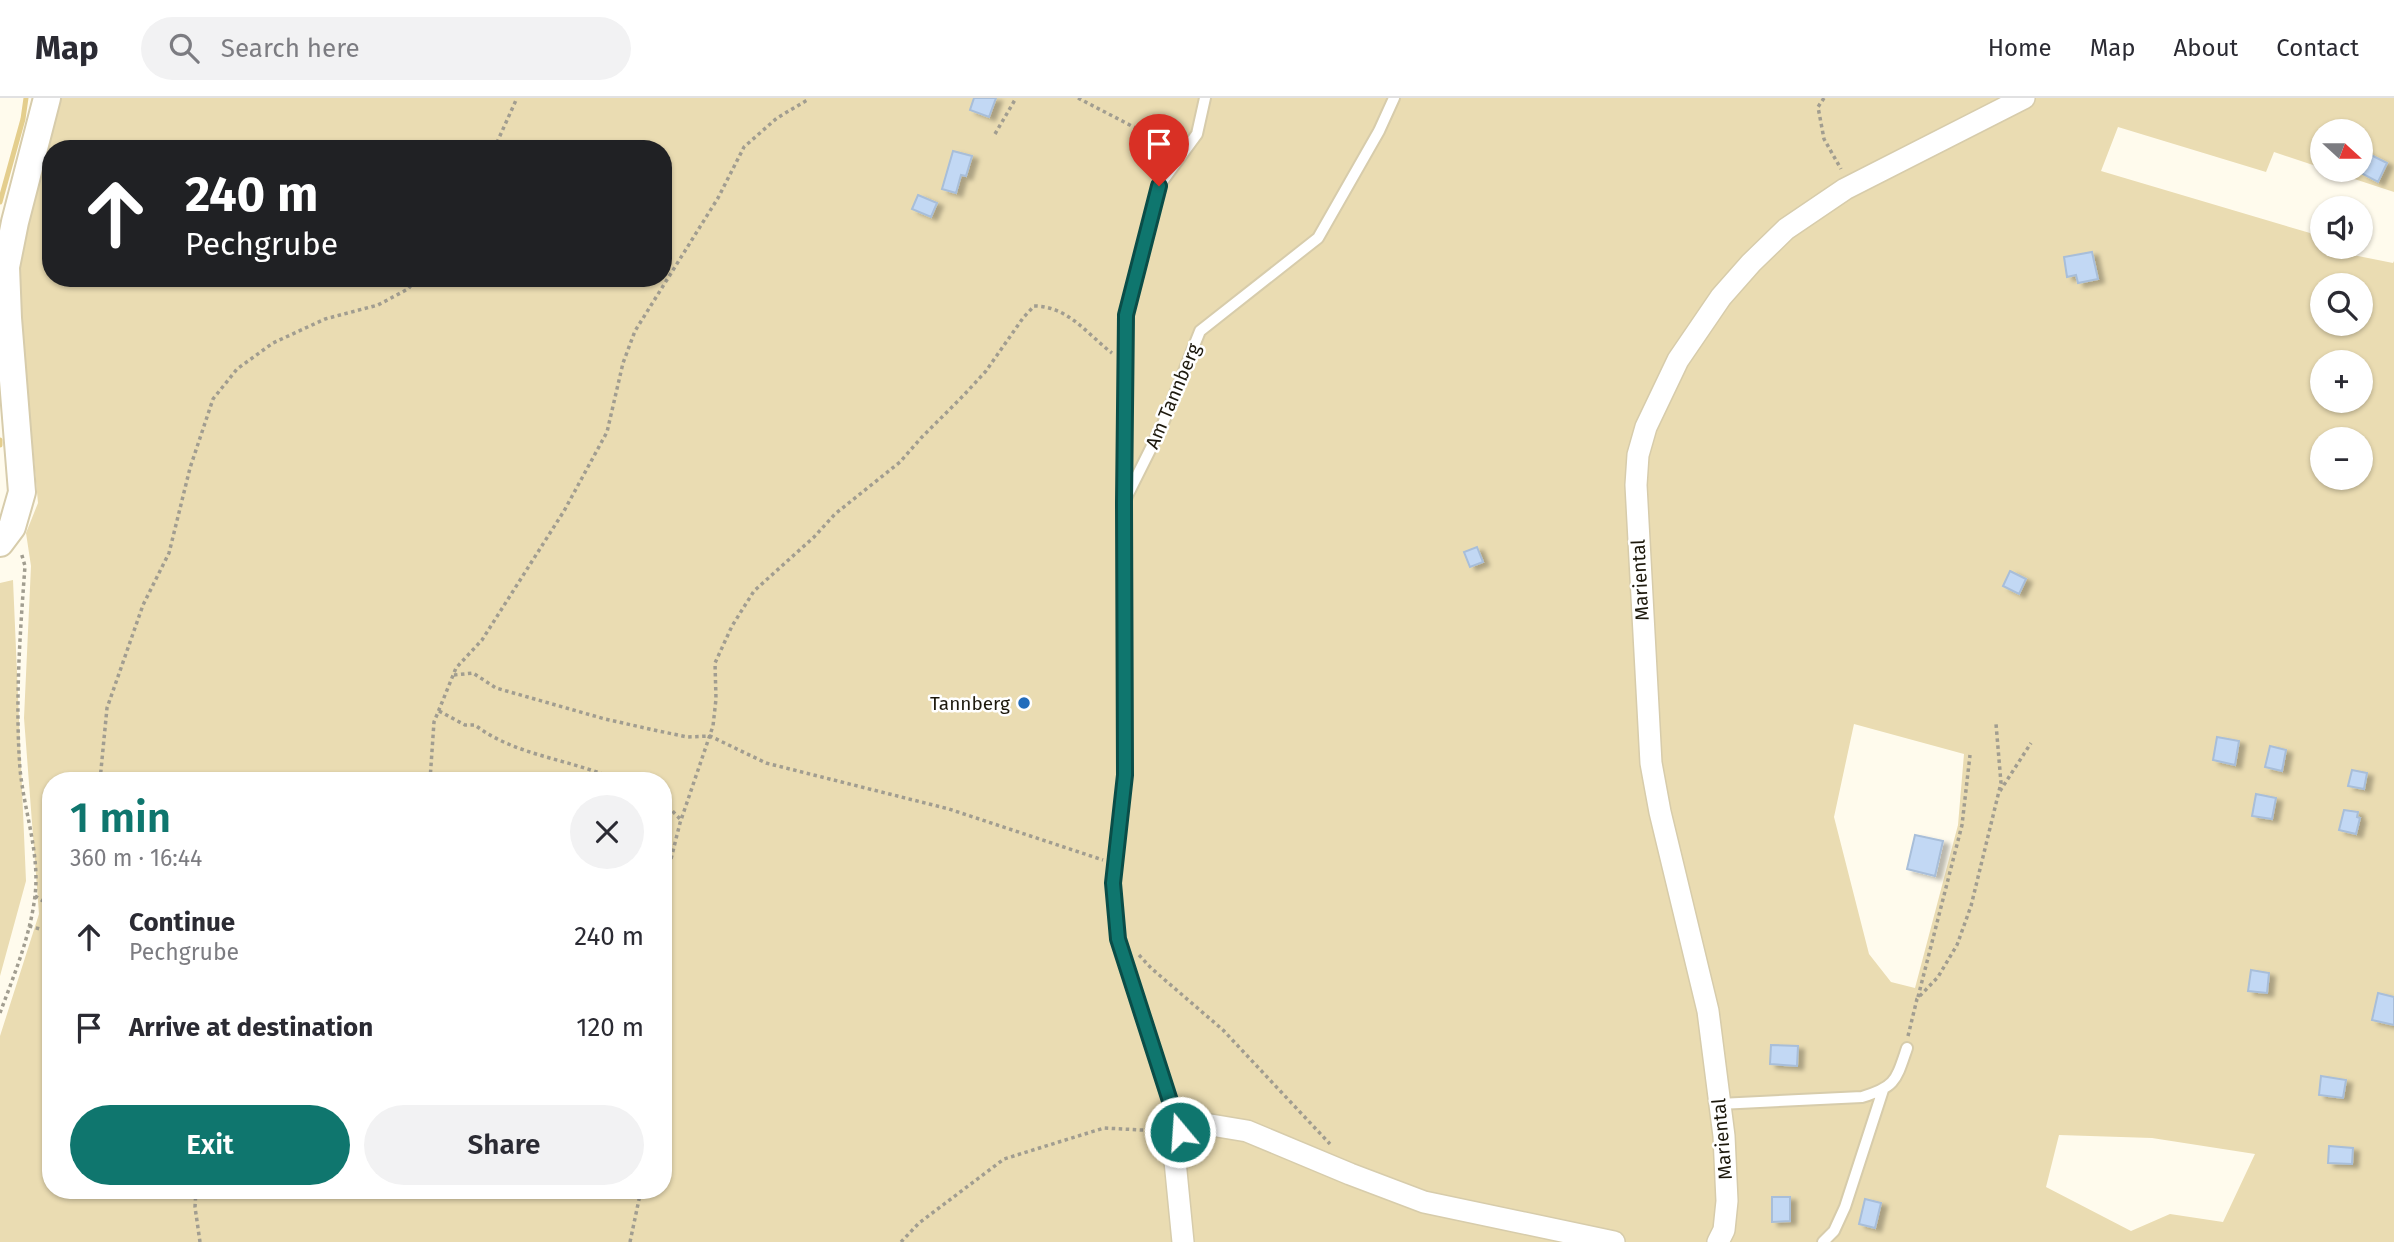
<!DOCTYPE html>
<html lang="en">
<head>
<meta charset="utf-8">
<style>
  :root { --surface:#fff; --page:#f2f2f3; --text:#2b2b33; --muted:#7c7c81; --line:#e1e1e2; --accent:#0f766e }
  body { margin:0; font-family:"Fira Sans",sans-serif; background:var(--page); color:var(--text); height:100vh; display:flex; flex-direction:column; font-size:26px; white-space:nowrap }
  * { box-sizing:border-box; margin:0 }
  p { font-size:23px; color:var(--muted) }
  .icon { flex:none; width:38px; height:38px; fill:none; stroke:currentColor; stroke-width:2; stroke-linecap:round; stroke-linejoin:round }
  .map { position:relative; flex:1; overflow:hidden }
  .drawer { position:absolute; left:42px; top:674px; width:630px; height:427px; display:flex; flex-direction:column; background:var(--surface); border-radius:28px; box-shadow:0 2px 5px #0004 }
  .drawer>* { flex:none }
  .hud { position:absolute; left:42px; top:42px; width:630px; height:147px; border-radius:28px; box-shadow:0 2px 5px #0004; background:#202124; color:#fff; overflow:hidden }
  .needle { width:46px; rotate:111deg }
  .tools { position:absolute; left:2310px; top:21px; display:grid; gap:14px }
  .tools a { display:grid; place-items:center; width:63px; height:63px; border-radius:50%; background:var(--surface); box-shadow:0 2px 5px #0004; font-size:35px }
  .pin { position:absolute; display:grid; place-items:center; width:60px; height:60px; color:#fff; margin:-72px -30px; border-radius:50% 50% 50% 0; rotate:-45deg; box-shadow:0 0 7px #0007 }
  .pin .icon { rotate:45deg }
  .me { position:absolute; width:77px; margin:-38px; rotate:342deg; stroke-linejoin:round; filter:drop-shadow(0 0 5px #0008) }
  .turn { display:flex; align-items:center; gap:24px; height:147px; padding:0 28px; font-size:32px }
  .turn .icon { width:91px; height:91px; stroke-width:2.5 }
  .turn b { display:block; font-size:49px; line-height:60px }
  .round { display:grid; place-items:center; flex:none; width:74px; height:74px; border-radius:37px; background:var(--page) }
  .head { display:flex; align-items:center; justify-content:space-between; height:119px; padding:0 28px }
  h1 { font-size:42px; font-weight:600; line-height:52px; color:var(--accent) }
  .primary-button { display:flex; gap:14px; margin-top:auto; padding:14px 28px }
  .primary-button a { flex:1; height:80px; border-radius:42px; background:var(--accent); color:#fff; font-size:28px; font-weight:600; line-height:80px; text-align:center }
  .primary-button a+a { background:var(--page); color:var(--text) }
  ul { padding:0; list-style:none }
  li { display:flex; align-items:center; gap:21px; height:91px; padding:0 28px }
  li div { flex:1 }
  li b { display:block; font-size:26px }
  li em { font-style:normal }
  header { display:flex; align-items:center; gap:42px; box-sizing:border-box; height:98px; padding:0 35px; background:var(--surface); border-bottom:2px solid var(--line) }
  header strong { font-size:33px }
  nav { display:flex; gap:38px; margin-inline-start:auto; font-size:24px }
  .search { width:490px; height:63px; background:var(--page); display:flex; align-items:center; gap:18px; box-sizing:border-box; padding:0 24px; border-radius:38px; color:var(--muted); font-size:26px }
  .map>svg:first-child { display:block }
</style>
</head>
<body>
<header>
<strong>Map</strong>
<div class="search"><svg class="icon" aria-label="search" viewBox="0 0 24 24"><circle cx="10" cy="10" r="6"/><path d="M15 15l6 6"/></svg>Search here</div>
<nav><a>Home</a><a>Map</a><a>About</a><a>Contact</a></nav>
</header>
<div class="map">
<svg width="2394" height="1144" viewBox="0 0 2394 1144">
  <defs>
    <filter id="shadow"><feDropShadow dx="6" dy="3.5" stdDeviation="2" flood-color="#0004"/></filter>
  </defs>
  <rect width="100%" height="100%" fill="#fffbed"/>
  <path fill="#eadcb2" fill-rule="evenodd" d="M58 0H2394V94L2327 72H2361V33H2322V70L2274 54 2266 74 2118 29 2101 73 2310 135 2322 145V149H2327L2333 153 2393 165 2394 163V1144H0V938L39 816 24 620 31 468 26 435 38 405 17 179 23 126ZM51 51H663V180H51ZM2322 187H2361V226H2322ZM2322 264H2361V303H2322ZM2322 341H2361V380H2322ZM1854 626 1964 656 1958 727 1915 890 1891 884 1869 856 1834 719ZM51 682H663V1092H51ZM2059 1037 2152 1040 2255 1056 2223 1124 2170 1116 2131 1133 2046 1089Z
    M13 482 26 783 0 878V485Z"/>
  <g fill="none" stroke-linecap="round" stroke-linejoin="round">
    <path stroke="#e4ce8d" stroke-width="5" d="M0 104 23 21 26 0
      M0 342V347"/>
  </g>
  <path fill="#c2d8f4" stroke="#a8bed9" stroke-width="2" filter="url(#shadow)" d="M974 0H996L989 19 970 12Z
    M2361 52 2387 65 2378 84 2361 75Z
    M953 53 972 58 966 78 961 77 956 95 942 91Z
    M918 97 937 105 931 119 912 111Z
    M2092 154 2098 181 2078 185 2076 177 2067 179 2064 159Z
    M1477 449 1483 464 1470 469 1464 454Z
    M2010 473 2026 481 2019 496 2003 488Z
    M2217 639 2239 643 2235 667 2213 662Z
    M2270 648 2286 652 2282 673 2265 669Z
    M2352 672 2367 675 2364 691 2348 688Z
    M2256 696 2276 700 2272 721 2252 718Z
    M2344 712 2358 714 2357 719 2360 720 2356 736 2339 732Z
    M1915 737 1943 743 1935 778 1907 771Z
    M2251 872 2269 875 2267 895 2248 893Z
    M2378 895 2394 899V927L2372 922Z
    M1771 947 1798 948 1797 968 1770 966Z
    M2321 978 2346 982 2343 1000 2319 997Z
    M2329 1048 2353 1050 2352 1066 2328 1065Z
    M1772 1099H1790V1123L1772 1124Z
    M1865 1101 1881 1105 1875 1130 1859 1126Z"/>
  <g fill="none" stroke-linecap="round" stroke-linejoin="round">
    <g stroke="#d7ccab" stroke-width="14">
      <path id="service" d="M1124 401 1126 217 1159 88 1197 36 1205 0
        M1719 1006 1862 999C1896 989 1896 982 1907 950
        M1180 1034 1118 841 1113 784 1125 677 1124 404 1162 328 1200 233 1318 140 1379 33 1394 0
        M1823 1144 1834 1133 1845 1109 1883 992"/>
    </g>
    <g stroke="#d7ccab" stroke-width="24">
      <path id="minor" d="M1183 1144 1175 1063 1176 1046 1183 1029 1188 1026 1199 1025 1247 1033 1350 1076 1424 1104 1614 1144
        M1718 1144 1724 1132 1727 1103 1724 1038 1708 913 1660 714 1651 665 1636 387 1638 357 1646 329 1678 262 1721 199 1751 165 1786 131 1845 91 2024 0"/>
    </g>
    <g stroke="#d7ccab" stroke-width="30">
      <path id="tertiary" d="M0 445 12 429 22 394 8 220 6 169 15 124 47 0"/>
    </g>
    <path stroke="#a19d90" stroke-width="3.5" stroke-dasharray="3.5 3.5" stroke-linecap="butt" d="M1078 0 1172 49
      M1824 0 1818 9 1824 41 1841 71
      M995 36 1016 0
      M494 51 517 0
      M454 577 473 575 496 590 605 621 654 632 687 639 710 638 766 665 949 711 1103 762
      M439 613 465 627H475C515 658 571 661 617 682
      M100 682 107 610 143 507 169 455 190 370 213 301 237 271 273 245 325 221 378 207 408 191 417 180
      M430 682 434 624 456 570 482 542 564 413 607 334 623 265 635 233 718 100 744 49 777 20 809 1
      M2000 693 2031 645
      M663 703 681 722
      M35 798 51 808
      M663 802 667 777 680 725 713 628 716 601 715 565 732 528 754 493 814 439 835 416 900 364 921 340 963 298 986 273 1023 220 1034 208C1068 208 1087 236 1112 255
      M29 828 51 834
      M1139 857 1151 870 1223 932 1330 1046
      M1918 899 1962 727 1970 657
      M0 915C14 877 30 839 35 798 40 755 24 713 20 671 15 603 20 536 25 468L21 454
      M1908 938 1917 901 1938 879 1957 847 1971 808 2001 685 1996 626
      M196 1092 195 1109 200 1144
      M630 1144 641 1092
      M901 1144 919 1125 1004 1061 1104 1030 1160 1033"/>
    <use href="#service" stroke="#fff" stroke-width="10"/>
    <use href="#minor" stroke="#fff" stroke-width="21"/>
    <use href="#tertiary" stroke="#fff" stroke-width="26"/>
  </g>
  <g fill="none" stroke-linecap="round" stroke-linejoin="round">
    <g stroke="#0a4d48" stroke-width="18">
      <path id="route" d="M1159 88 1126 217 1124 404 1125 677 1113 785 1118 841 1180 1034"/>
    </g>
    <use href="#route" stroke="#0f766e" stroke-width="12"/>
  </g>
  <circle fill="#226cbb" stroke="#fff" stroke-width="2.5" cx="1024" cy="605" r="7"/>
  <g text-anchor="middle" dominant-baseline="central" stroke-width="5" stroke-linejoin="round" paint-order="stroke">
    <g font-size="19" fill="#1d190d" stroke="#fff">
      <text transform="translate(1173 298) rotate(-67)">Am Tannberg</text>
      <text transform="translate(1640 482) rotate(-93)">Mariental</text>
      <text transform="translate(1722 1041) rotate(-95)">Mariental</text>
    </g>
    <g font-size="19" fill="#1d190d" stroke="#fff" text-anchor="end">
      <text x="1010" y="605">Tannberg</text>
    </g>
  </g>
</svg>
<div class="tools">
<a><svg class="needle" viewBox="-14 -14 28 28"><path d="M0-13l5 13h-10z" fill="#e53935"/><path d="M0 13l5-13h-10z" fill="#7c7c81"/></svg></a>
<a><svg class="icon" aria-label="sound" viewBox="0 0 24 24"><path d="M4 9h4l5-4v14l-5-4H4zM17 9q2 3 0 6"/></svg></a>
<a><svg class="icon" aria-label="search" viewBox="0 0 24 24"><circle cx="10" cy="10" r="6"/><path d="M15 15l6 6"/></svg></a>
<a>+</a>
<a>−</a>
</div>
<div class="pin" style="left:1159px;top:88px;background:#d93025"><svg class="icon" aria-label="arrive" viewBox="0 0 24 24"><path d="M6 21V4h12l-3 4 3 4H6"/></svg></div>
<svg class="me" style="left:1180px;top:1034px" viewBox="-20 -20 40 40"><circle r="17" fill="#0f766e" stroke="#fff" stroke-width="3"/><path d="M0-11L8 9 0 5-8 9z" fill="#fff"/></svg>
<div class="hud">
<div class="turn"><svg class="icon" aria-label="ahead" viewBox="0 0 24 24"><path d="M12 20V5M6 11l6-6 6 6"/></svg><div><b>240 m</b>Pechgrube</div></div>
</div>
<section class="drawer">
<div class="head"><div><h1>1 min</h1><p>360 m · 16:44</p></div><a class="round"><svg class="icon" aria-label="close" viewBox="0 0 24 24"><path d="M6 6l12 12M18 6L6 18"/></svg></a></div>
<ul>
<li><svg class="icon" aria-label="ahead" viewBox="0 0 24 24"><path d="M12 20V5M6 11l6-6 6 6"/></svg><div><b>Continue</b><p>Pechgrube</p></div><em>240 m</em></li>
<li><svg class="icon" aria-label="arrive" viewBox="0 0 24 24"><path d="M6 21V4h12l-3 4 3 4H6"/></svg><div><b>Arrive at destination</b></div><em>120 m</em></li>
</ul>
<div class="primary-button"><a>Exit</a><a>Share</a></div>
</section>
</div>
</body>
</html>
